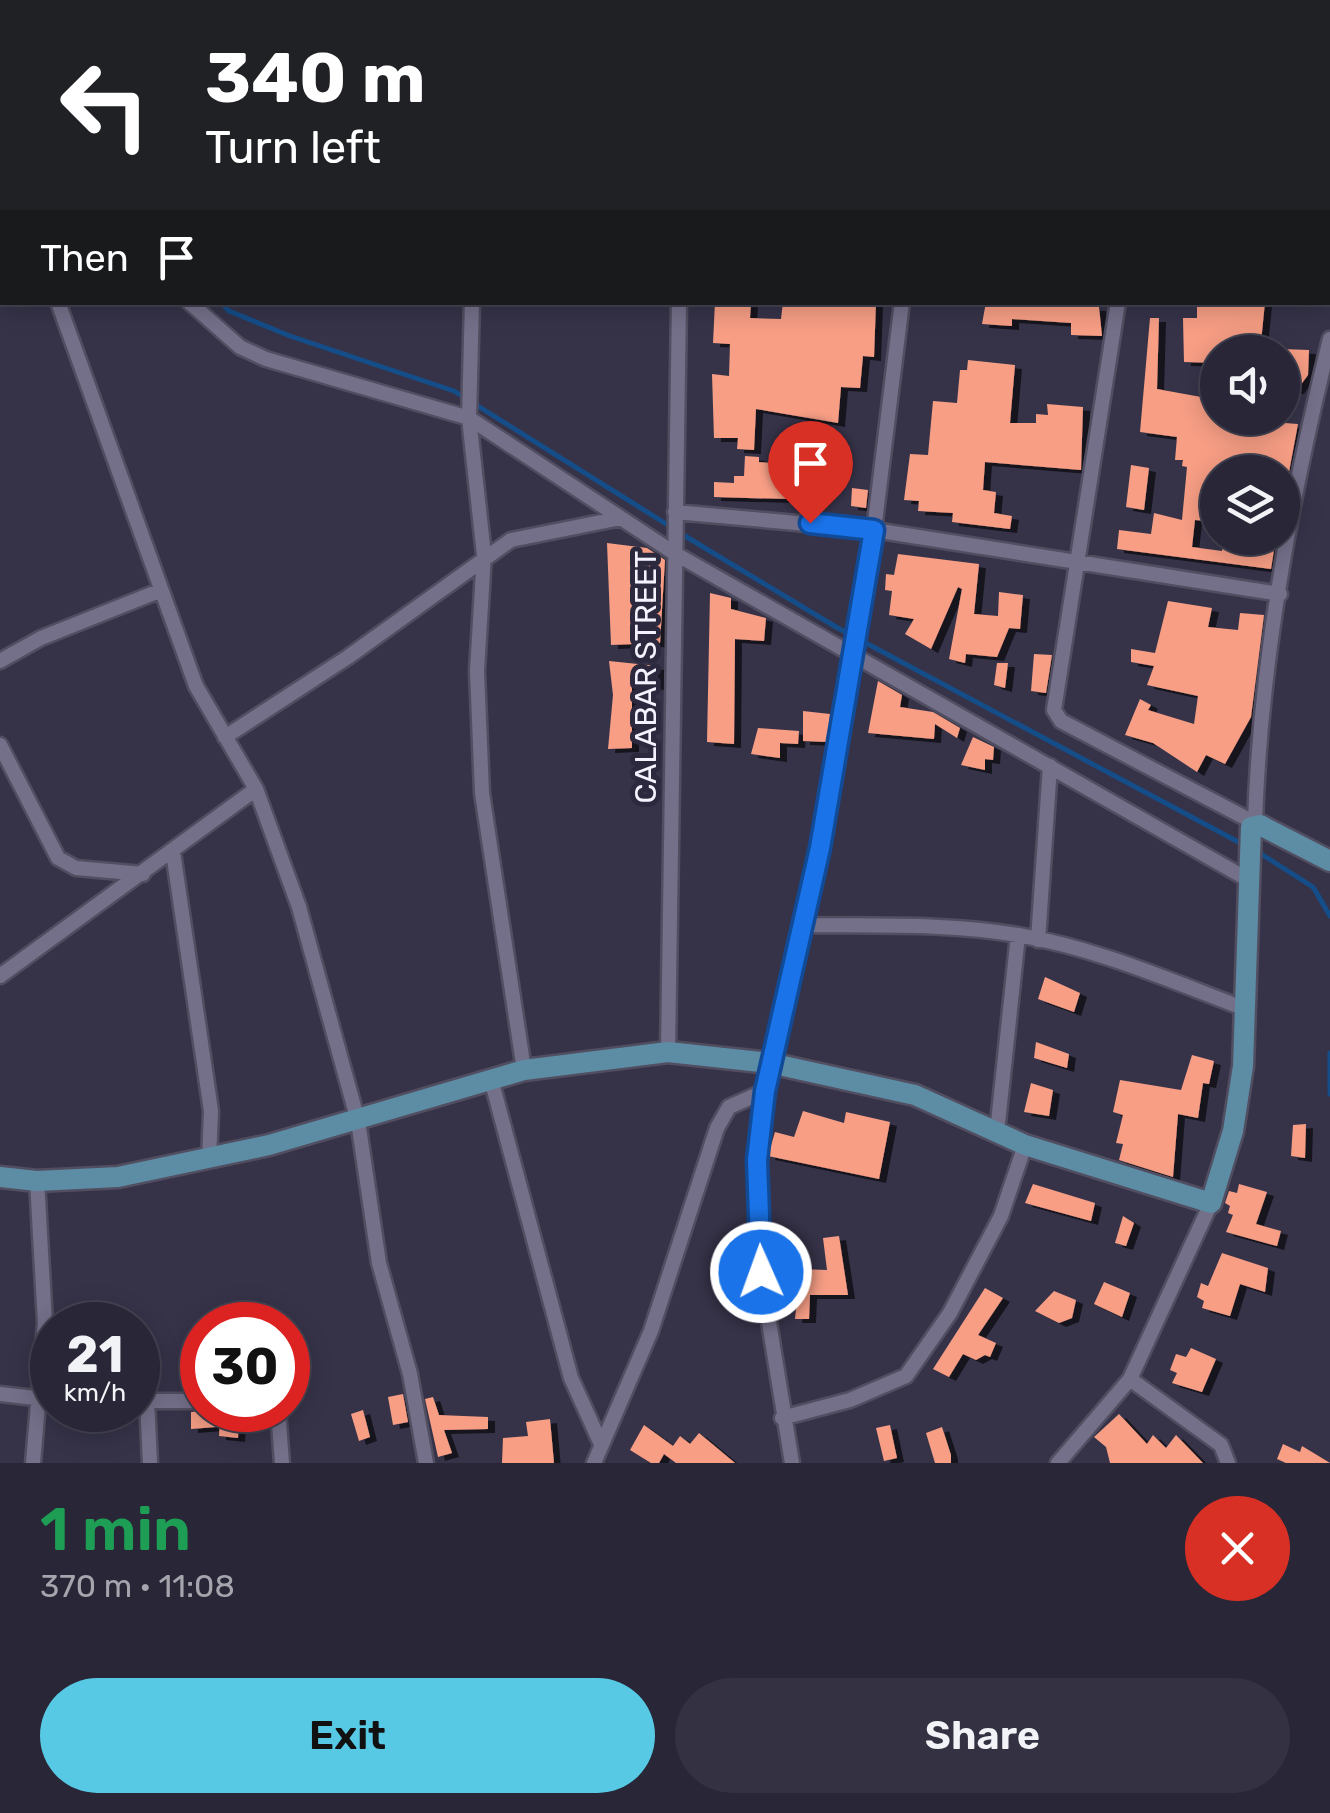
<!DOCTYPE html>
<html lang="en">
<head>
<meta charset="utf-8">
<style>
  :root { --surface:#282637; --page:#343242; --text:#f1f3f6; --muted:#a5a5ad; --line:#444352; --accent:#58c9e4 }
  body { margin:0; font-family:Rubik,sans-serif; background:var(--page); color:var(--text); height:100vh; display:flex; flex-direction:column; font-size:38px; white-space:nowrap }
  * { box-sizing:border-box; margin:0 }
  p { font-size:32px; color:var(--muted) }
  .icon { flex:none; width:55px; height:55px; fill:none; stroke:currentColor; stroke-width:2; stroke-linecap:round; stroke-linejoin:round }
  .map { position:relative; height:1463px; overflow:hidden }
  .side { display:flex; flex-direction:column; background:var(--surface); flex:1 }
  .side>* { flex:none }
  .hud { position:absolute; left:0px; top:0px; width:1330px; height:305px; box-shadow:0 5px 25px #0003,0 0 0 2px var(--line); background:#202124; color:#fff; overflow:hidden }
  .buttons { position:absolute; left:1200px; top:335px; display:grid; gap:20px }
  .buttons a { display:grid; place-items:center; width:100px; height:100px; border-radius:50%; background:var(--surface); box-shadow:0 5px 25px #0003,0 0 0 2px var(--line); font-size:50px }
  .speed { position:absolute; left:30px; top:1302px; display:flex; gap:20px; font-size:50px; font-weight:700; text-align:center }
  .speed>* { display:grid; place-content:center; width:130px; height:130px; border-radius:50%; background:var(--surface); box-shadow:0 5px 25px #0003,0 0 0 2px var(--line); line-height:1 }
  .speed small { font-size:25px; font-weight:400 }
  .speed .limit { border:15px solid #d22; background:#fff; color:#111 }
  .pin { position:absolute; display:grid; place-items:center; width:85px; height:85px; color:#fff; margin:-102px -42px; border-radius:50% 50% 50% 0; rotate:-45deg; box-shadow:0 0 10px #0007 }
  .pin .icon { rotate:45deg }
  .me { position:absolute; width:110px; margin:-55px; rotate:358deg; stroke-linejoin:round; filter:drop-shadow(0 0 8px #0008) }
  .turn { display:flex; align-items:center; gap:35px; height:210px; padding:0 40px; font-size:45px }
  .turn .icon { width:130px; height:130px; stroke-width:2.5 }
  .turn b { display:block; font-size:70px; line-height:85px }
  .then { display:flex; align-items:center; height:95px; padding:0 40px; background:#0003; gap:20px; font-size:38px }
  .round { display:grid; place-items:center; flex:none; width:105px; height:105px; border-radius:52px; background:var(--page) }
  .overview { display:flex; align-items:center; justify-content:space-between; height:170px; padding:0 40px }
  h1 { font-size:60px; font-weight:600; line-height:75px; color:#1e9e55 }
  .primary-button { display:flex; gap:20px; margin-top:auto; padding:20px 40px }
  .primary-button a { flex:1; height:115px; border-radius:60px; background:var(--accent); color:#111; font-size:40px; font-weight:600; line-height:115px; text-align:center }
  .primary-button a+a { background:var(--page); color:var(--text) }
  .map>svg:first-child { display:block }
</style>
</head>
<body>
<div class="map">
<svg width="1330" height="1463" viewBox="0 0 1330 1463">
  <defs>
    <filter id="shadow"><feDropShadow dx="7" dy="4" stdDeviation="0" flood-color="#0009"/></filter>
  </defs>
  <rect width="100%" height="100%" fill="#363349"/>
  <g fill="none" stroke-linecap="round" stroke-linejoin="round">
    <path stroke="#154d88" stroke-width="5" d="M0 157 2 159
      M221 302 229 311 290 336 454 391 671 527
      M680 533 836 627 1244 845
      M1258 852 1313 887 1330 916
      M1330 1053V1094"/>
  </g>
  <path fill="#f79e85" filter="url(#shadow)" d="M715 302H751L750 318 781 319 783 302H876L874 357 863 356 860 388 841 387 838 423 756 409 754 450 737 449 738 438H714L712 374 729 376 730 344 713 343Z
    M986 302 1099 307 1102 336 1071 335V323L1012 319V326L982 324Z
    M1197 302H1265L1260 352H1218V363L1184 362 1183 318H1197Z
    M1150 318H1159L1157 389 1218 400V418L1298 424 1289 472H1218V522L1195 520 1192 547 1222 551 1224 538H1276L1271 569 1117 549 1119 530 1151 534 1154 513 1182 520 1187 467 1182 466 1183 460H1175L1177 437 1140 432Z
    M1282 349 1309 350 1308 375 1297 390 1282 389Z
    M968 360 1015 365 1010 423H1036V414L1048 415 1047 404 1083 407 1081 470 985 462 983 490 996 492 994 513 1012 516 1010 529 952 522 953 513 918 511 919 501 904 500 910 454 928 455 933 401 957 403 960 370H967Z
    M745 456 759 457V462L825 467 822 500 714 497V482L734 483V476H744Z
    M1131 465 1149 468 1144 510 1126 507Z
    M852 488 868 490 866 508 851 506Z
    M607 543 647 548 665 560 660 643 611 645Z
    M898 554 979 564 974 614 998 616 999 592 1023 595 1020 629 1009 628 997 657 966 654 965 663 949 659 962 589 958 587 931 649 905 634 914 619 889 615 892 591 885 590 886 574 894 575Z
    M710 593 731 598V609L766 618 764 641 735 639 734 744 707 742Z
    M1168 601 1212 608 1208 627 1238 630 1240 613 1264 615 1251 717 1225 764 1206 755 1197 772 1153 743 1125 735 1140 699 1151 705 1148 710 1194 724 1198 696 1147 685 1154 666 1131 662V649L1155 653Z
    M1034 654 1052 655 1046 693 1031 691Z
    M609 661 657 666V686L632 684V748L608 749 613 695Z
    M997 663H1008L1005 688 994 685Z
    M878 681 902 695 900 707 933 712 960 728 957 738 935 724 934 739 868 733Z
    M803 711 830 714 827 742 803 741Z
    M758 728 799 731 798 744 780 743V758L751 754Z
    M973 737 994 747 993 760 985 759V770L961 765Z
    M1045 977 1080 993 1074 1012 1038 999Z
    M1036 1042 1069 1054 1067 1068 1034 1058Z
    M1192 1055 1214 1061 1209 1084 1203 1083 1198 1118 1178 1114 1173 1177 1119 1160 1123 1144 1116 1143 1123 1115 1113 1112 1120 1080 1181 1090Z
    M1031 1083 1053 1090 1049 1116 1024 1112Z
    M803 1111 844 1123 846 1112 890 1122 879 1179 768 1156 775 1132 794 1137Z
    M1306 1124 1305 1158 1291 1156 1293 1125Z
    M1033 1184 1095 1203 1091 1221 1025 1203Z
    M1239 1184 1267 1192 1256 1224 1281 1231 1277 1246 1226 1232 1233 1215 1228 1213 1230 1206 1225 1203 1229 1191 1237 1193Z
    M1123 1216 1134 1223 1126 1246 1115 1243Z
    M839 1236 848 1295H810L809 1319H795L800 1269 827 1270 823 1238Z
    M1222 1253 1268 1268 1265 1292 1240 1284 1230 1316 1202 1308 1204 1301 1197 1297 1201 1283 1208 1286Z
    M1104 1282 1130 1293 1122 1317 1094 1304Z
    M985 1288 1003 1298 978 1335 996 1343 990 1357 985 1355 976 1360 963 1354 949 1377 933 1369Z
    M1054 1291 1076 1300 1072 1318 1059 1323 1035 1311Z
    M1191 1348 1216 1359 1202 1392 1172 1383 1177 1373 1170 1370 1176 1354 1186 1357Z
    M403 1394 408 1422 393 1425 388 1397Z
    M433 1397 439 1415 488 1417V1429L444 1430 452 1453 438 1457 425 1399Z
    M215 1410 216 1427 191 1429V1412Z
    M363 1410 370 1437 359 1441 351 1414Z
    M1119 1414 1147 1444 1153 1435 1166 1448 1176 1435 1203 1463H1110L1106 1447 1094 1437Z
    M220 1419 239 1420 238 1438 219 1436Z
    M550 1419 554 1463H502L503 1438 528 1436 526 1422Z
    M644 1425 673 1446 680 1436 690 1444 699 1433 735 1463H676L664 1454 659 1463H651L630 1450Z
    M890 1425 897 1458 884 1461 876 1428Z
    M942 1427 951 1455V1463H935L926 1433Z
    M1283 1444 1300 1452 1302 1446 1330 1463H1286L1277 1459Z"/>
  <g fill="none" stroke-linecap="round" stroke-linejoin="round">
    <g stroke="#514e61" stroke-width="19">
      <path id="street" d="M670 0V2
        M1056 0 1066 2
        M240 2 242 0
        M479 2V0
        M765 2V0
        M958 2V0
        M1271 2V0
        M1328 46H1330
        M1328 169H1330
        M0 184 2 186
        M58 302 196 686 256 789 299 907 358 1121 379 1263 410 1374 426 1463
        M189 302 240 347 266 359 469 418 674 553 1247 879
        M472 302 469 418 484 555 477 671 482 793 524 1070
        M1118 302 1054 710 1061 721 1255 823C1260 661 1291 496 1330 339
        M675 512 874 530 1280 594
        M0 661 41 638 159 591
        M225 737 348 657 511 540 621 518
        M0 745 58 858 76 868 143 874
        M173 852 211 1111 209 1159
        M804 925C874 926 948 923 1018 935 1096 948 1169 980 1243 1008
        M1038 940 1050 766
        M0 976 256 789
        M668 1052 679 302
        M491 1079 571 1378 601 1444
        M997 1132 1018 935
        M1130 1379 1221 1445 1228 1463
        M0 1394 52 1400
        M138 1401H202
        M147 1401 150 1463
        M278 1410 282 1463
        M782 1418 850 1400 906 1376 950 1313 1001 1216 1025 1145
        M33 1463 45 1323 37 1181
        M594 1463 651 1331 717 1128 729 1107 765 1091
        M792 1463 761 1273 757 1160 770 1063 820 848 874 530 902 302
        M1058 1463 1130 1379 1211 1203"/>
    </g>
    <g stroke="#514e61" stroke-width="25">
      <path id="secondary" d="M0 1177 37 1181 118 1177 269 1145 524 1070 668 1052 770 1063 915 1095 1025 1145 1211 1203 1233 1131 1243 1066 1251 827 1260 825 1330 861"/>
    </g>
    <use href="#street" stroke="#74708a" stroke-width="14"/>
    <use href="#secondary" stroke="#5d8ca5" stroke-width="20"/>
  </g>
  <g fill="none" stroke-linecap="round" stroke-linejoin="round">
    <g stroke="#114b97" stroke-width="25">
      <path id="route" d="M761 1272 757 1160 765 1091 820 848 874 530 810 523"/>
    </g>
    <use href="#route" stroke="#1a73e8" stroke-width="18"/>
  </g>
  <g text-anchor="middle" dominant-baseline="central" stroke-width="10" stroke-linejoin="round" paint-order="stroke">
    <g font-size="30" fill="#f4f2fe" stroke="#2c293e">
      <text transform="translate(646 677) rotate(-90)">CALABAR STREET</text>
    </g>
  </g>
</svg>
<div class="buttons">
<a><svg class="icon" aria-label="sound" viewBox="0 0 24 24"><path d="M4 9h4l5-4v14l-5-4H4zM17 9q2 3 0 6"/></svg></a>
<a><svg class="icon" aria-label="layers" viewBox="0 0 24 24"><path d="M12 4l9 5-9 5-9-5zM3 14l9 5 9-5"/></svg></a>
</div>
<div class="speed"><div>21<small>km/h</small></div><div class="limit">30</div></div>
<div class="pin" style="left:810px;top:523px;background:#d93025"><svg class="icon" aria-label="arrive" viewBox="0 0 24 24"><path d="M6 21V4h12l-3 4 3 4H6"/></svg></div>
<svg class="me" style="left:761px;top:1272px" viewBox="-20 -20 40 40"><circle r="17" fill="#1a73e8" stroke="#fff" stroke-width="3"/><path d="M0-11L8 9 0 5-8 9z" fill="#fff"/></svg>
<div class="hud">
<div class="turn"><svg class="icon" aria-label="left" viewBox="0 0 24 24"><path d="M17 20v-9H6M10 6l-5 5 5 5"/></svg><div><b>340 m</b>Turn left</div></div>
<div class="then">Then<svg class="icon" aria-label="arrive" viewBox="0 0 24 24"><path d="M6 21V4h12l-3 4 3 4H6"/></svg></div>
</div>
</div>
<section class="side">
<div class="overview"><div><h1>1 min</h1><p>370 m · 11:08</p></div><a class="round" style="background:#d93025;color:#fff"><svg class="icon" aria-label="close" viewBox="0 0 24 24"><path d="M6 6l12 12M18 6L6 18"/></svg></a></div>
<div class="primary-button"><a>Exit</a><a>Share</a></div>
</section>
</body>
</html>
